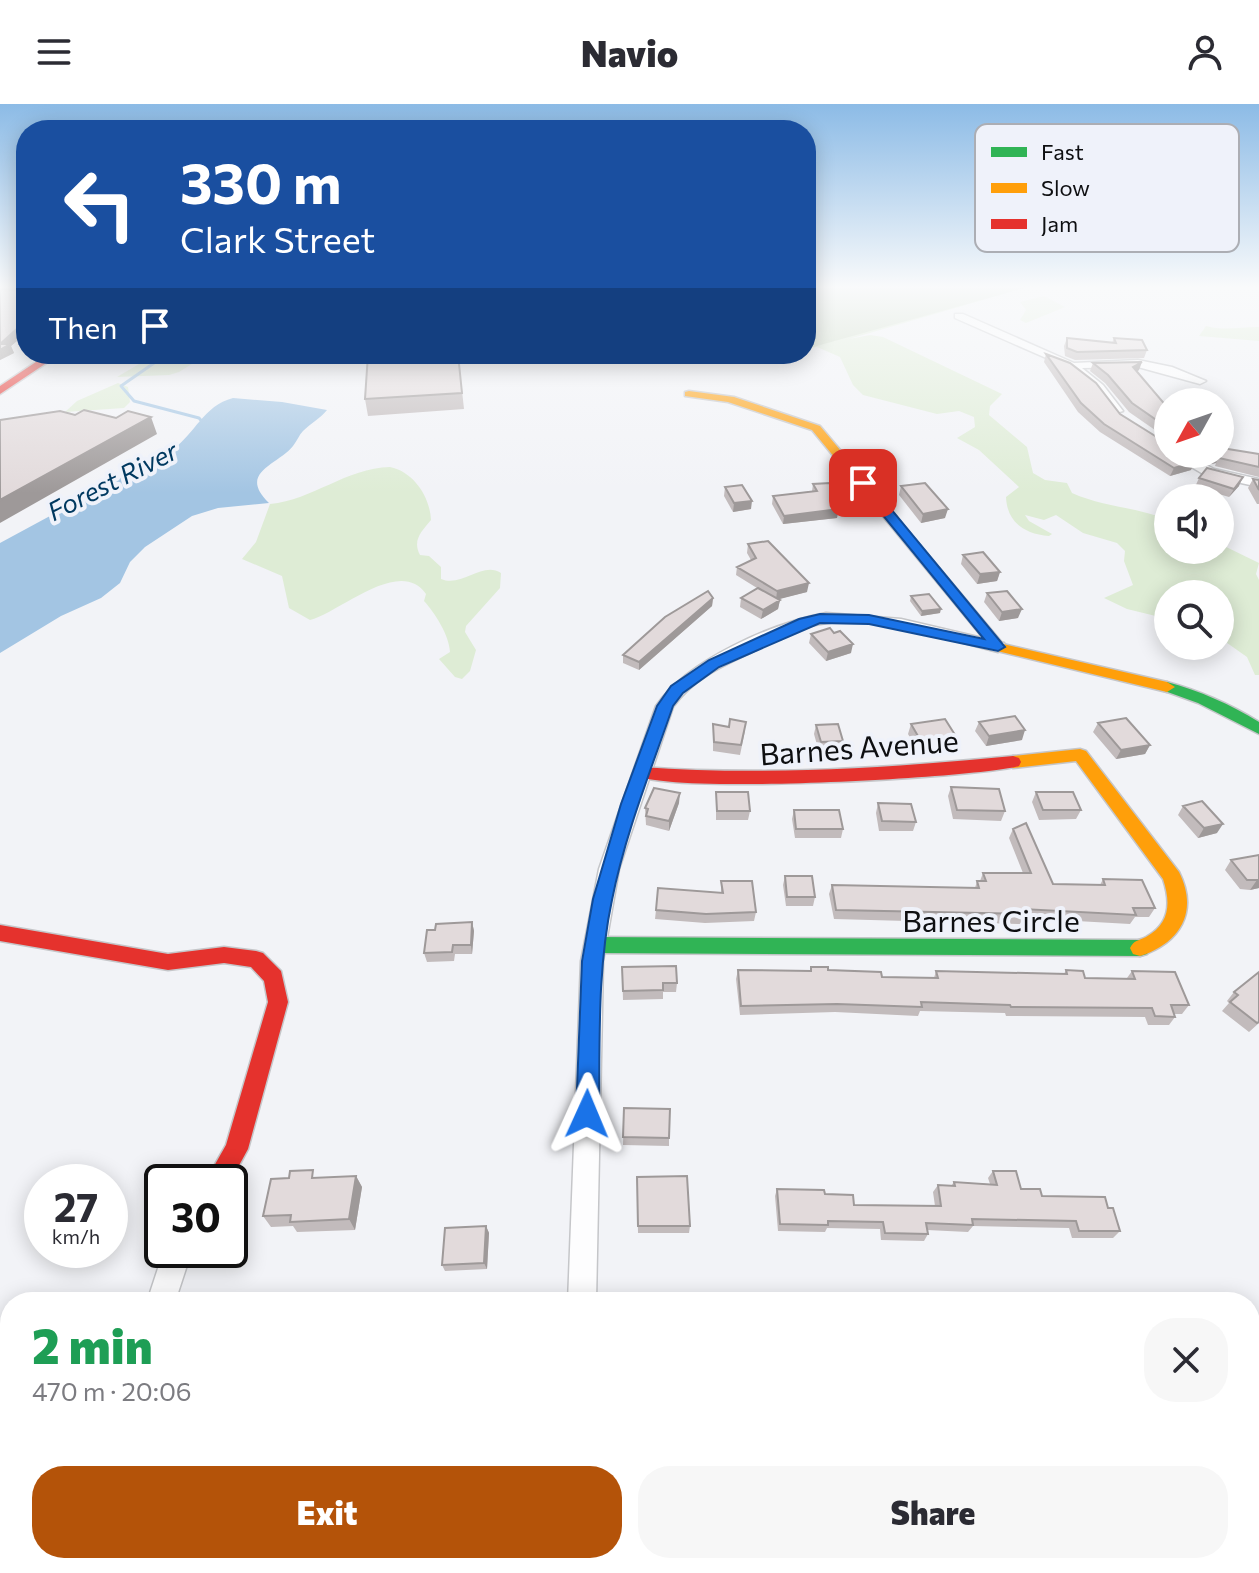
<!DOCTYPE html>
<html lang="en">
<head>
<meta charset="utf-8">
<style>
  :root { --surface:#fff; --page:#f7f7f7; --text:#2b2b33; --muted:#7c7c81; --accent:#b45309 }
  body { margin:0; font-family:Commissioner,sans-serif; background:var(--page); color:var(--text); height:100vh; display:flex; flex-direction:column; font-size:30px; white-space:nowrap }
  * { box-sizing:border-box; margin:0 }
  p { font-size:26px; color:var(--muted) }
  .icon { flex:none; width:44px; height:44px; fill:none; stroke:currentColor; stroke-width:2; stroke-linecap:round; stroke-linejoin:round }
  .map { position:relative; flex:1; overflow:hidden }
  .sheet { position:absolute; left:0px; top:1188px; width:1260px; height:282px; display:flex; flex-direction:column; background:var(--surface); border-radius:32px 32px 0 0; box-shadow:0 4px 20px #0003 }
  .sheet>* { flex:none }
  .guide { position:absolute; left:16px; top:16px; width:800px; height:244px; border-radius:32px; box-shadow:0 4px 20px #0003; background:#1a4fa0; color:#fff; overflow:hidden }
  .needle { width:52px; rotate:230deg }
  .controls { position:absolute; left:1154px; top:284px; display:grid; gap:16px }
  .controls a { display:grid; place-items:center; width:80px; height:80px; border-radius:50%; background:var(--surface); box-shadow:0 4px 20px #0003; font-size:40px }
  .speed { position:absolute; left:24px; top:1060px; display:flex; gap:16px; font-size:40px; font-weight:700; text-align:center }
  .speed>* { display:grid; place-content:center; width:104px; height:104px; border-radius:50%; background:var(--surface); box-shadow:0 4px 20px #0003; line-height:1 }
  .speed small { font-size:20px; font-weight:400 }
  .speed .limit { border:4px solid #111; border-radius:12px; background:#fff; color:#111 }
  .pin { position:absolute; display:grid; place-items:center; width:68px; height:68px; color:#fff; margin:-34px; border-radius:16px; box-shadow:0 4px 12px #0006 }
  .me { position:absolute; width:88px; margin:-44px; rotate:1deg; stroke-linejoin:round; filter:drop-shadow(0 0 6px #0008) }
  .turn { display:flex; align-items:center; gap:28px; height:168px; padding:0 32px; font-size:36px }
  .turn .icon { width:104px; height:104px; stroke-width:2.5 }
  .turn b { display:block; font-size:56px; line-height:68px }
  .then { display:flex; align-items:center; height:76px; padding:0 32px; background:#0003; gap:16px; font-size:30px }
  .round { display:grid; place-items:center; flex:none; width:84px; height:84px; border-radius:32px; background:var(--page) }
  .headline { display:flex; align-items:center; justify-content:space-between; height:136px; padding:0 32px }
  h1 { font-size:48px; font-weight:800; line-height:60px; color:#1e9e55 }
  .primary-button { display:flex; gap:16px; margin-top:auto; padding:16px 32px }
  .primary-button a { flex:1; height:92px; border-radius:32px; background:var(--accent); color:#fff; font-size:32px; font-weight:800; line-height:92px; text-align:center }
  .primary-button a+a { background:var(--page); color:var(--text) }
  header { display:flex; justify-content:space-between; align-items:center; height:104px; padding:0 32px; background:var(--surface); font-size:36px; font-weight:800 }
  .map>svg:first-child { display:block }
</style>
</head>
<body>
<header><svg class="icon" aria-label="menu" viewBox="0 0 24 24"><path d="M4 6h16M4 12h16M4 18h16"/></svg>Navio<svg class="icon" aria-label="person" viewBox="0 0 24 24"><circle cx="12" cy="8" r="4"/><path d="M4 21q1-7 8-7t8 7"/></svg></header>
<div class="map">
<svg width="1259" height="1469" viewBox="0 0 1259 1469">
  <rect width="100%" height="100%" fill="#f2f3f7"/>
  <path fill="#deecd5" d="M806 184H1024L849 235 870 231 883 233 1002 290 990 302 989 311 1027 343 1033 369 1045 376 1067 379 1072 389C1103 403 1137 403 1168 416V446H1220V440L1259 459 1256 470 1259 476V571H1255L1247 553 1220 534V490H1168V515L1127 505 1104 494 1133 481 1124 457 1125 447 1117 439 1083 429 1056 411 1044 416 1025 411 1029 417 1052 430 1049 432C1024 430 1007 418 1006 393L1019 383 979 346 957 334 975 323 974 313 959 307 937 310 863 291 853 281 840 253 817 243 806 245Z
    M1044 192 1065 203 1026 219 1020 216 1026 206 1020 198Z
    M1206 222C1224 227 1240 223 1259 223V237L1199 232Z
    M156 250H208L179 268 169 271 117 273Z
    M118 279 128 283 130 298 124 304 65 308 77 297Z
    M390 363C414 368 430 393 431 416 422 427 412 436 420 451L429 452 441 463V475C462 484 482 457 501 469L500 484 466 522 465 528 476 546 470 567 462 575 455 573 439 555 450 548C449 531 435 509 424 497L426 490C400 452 339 509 310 516L289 504 282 472 242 455 256 438 270 400C313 396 346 364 390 363Z"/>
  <path fill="#c7d7bc" d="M806 184H1024L806 245Z"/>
  <path fill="#a3c5e3" d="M233 294 282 298 327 306C321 314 311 319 303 327 299 331 297 337 293 342 278 361 237 368 269 399L218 404 192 412 145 443 130 458 120 479 101 494 61 512 0 549V439L172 346C196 329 203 302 233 294Z"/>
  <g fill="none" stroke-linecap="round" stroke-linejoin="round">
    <path stroke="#a3c5e3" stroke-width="3" d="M167 250 121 282 134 297 199 314 205 321"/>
    <g stroke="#c5c6c9" stroke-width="3">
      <path id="street" d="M955 210H963L1074 259 1138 256 1172 263 1206 277 1200 280 1138 263 1082 264 1103 281 1123 307 1113 310 1095 285 1069 264 955 214Z
        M1169 350H1185L1214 365 1259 375V383L1205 371Z
        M826 509 901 515 1004 539 1006 543 998 548C940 534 870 507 810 522 788 527 768 540 748 550 720 563 692 576 673 603L619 765 603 857 596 1198H568L581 857 599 765 656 602C687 556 773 519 826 509Z
        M164 1146H192L175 1198H147Z
        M1255 1215 1259 1217V1303L1250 1300V1217Z
        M441 1460H476L472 1469H437Z"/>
    </g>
    <g stroke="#c5c6c9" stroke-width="3">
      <path id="fast" d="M1167 578C1200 587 1230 600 1259 618V630L1198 599 1162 586 1159 583Z
        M595 833 1140 836 1147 838 1150 844 1147 850 1140 852 595 849 588 847 585 841 588 835Z
        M1250 1290H1259V1318H1250Z"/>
    </g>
    <g stroke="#c5c6c9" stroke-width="3">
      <path id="slow" d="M689 287 734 293 820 322 1003 540 1167 578 1175 583 1167 588 993 546 812 326 728 298 685 292V288Z
        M1080 645 1086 647 1179 768C1199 808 1180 839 1140 852L1133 850 1130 844C1134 836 1138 837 1146 833 1170 820 1171 799 1163 775L1076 657 1013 664 1005 658 1013 652Z"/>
    </g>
    <g stroke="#c5c6c9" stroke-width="3">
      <path id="jam" d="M48 250H60L0 290V282Z
        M1013 652 1019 654 1021 658 1019 662C977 674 652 692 633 669L641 663C766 672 889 664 1013 652Z
        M0 821 168 850 224 843 256 847 263 849 281 867 288 898 248 1045 230 1078H205L226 1041 268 898 264 877 251 863 224 859 168 866 0 837Z
        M1250 1217H1259V1243H1250Z
        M10 1244V1270L0 1271V1245Z
        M0 1295H10V1323H0Z"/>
    </g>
    <use href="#street" fill="#fdfdfe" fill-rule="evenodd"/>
    <use href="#fast" fill="#30b455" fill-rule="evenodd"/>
    <use href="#slow" fill="#ff9f0a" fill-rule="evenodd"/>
    <use href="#jam" fill="#e5322d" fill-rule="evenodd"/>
  </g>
  <path fill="#c2bbbc" d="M26 184V202H21L24 231 11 242 14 249 0 256V185L23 186Z
    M1067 234 1112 239 1114 234 1147 246 1144 254 1075 256 1065 252 1064 242Z
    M458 250 464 305 368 312 365 295Z
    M1046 250 1120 310 1191 366 1170 372 1100 328 1078 308 1044 258Z
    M1093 259 1139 266 1136 268 1168 304V335L1129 308 1105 279 1090 267Z
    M1228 345 1259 350V373L1215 362 1216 359 1211 360 1192 350H1220Z
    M1199 374 1239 382 1229 393 1195 383Z
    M1253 375 1259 376V400H1257L1248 384Z
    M813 380 844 407 838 408 837 414 783 420 772 400 773 392 812 387Z
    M901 382 945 414 921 419 899 391Z
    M725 383 751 405 733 408 724 392Z
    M748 440 807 488 778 495 780 496 778 505 761 515 740 503 741 494 757 484 736 471 737 463 751 456 747 449Z
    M963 451 1000 468 997 477 977 480 961 460Z
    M987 489 1018 514 999 517 984 498Z
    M911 492 940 509 921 512 910 497Z
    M713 494 712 502 639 566 623 559V551Z
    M811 530 851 549 826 557 809 539Z
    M979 618 1022 636 986 642 975 627Z
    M1098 619 1150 641 1145 650 1116 655 1093 628Z
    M713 620 745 627 740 651 713 647Z
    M911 620 957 634 954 643 919 649 908 630Z
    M816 621 843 637 841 647 819 648 814 630Z
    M951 683 1005 707 1001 717 953 715 948 692Z
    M716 688 750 707 748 716H716Z
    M1036 688 1081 706 1076 715 1039 716 1032 698Z
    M679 699 669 727 646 721 645 704Z
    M878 699 916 718 913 727H879L876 709Z
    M1183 702 1217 729 1198 734 1178 711Z
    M794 706 843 725 841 734H795L792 715Z
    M1013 725 1053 780 1100 781 1103 775 1155 804 1149 813H1135L1130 820 1023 814 1020 820 834 815 829 790 832 781 975 784 977 777H980L983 769H1023L1009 734Z
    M1259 751V784L1250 786 1240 785 1225 766 1231 756Z
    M785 772 815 793 813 802H786L783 781Z
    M721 777 756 808 754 817 705 819 655 815 656 806 721 789Z
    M472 818 474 827 472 850H455L454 857 427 858 424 849 435 826Z
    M622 863 677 879 676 888H663V895L623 896Z
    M811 863 882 873 934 874 936 867 1064 870 1066 866 1085 874H1127L1132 867 1189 901 1182 910H1174L1175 913 1169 921H1148L1145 913 1006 912 1005 909 920 907 918 912 835 908 740 911 736 875 738 866 810 867Z
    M1259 868V919L1249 928 1222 907 1229 899 1227 897 1234 888Z
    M624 1004 669 1034V1042L623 1041Z
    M993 1067 1021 1085 1042 1092 1108 1104 1120 1127 1113 1134H1072L1069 1124 973 1122 968 1128 927 1126 928 1130 924 1137 881 1136 880 1125 827 1124 825 1128 778 1127 775 1092 777 1085 825 1090 854 1101 935 1102 933 1088 938 1081 951 1082 954 1078 990 1080 988 1074Z
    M356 1072 362 1083 355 1126 297 1128 293 1122 271 1123 263 1112 318 1074Z
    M637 1073 690 1122 689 1129H638Z
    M486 1122 489 1129 487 1165 445 1167 442 1161Z
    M1002 1460H1181L1184 1469H1004Z"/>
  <path fill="#9e9999" d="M17 194 21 202 24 231 11 242 14 249 0 256V241Z
    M1142 258 1139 266 1130 272 1133 263Z
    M151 313 157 330 0 419V396Z
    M1220 350 1216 359 1211 360 1215 351Z
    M1195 358 1191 366 1170 372 1174 364Z
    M1243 373 1239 382 1229 393 1234 385Z
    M752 397 751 405 733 408 734 399Z
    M846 399 844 407 838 408 837 414 783 420 784 412Z
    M948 405 945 414 921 419 923 410Z
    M1000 468 997 477 977 480 980 470Z
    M809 479 807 488 776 496 777 487Z
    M713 494 712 502 639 566V558Z
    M780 496 778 505 761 515 763 506Z
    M941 505 940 509 921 512 922 507Z
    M1022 505 1018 514 999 517 1002 508Z
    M853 540 851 549 826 557 828 548Z
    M1025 626 1022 636 986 642 989 632Z
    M957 634 954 643 919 649 922 639Z
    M1150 641 1145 650 1116 655 1121 646Z
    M680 689 679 699 669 727V717Z
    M1223 720 1217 729 1198 734 1204 724Z
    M1257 776H1259V784L1250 786Z
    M472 818 474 827 472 850 471 841Z
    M356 1072 362 1083 355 1126 349 1115Z
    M486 1122 489 1129 487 1165 484 1159Z
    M111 1460 126 1461 123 1469H108Z
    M342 1460H351L348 1469H340Z"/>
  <path fill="#e2dadb" stroke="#9e9999" stroke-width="2" d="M23 184H26V194H17L20 222 0 240V185L23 186Z
    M1067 234 1116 239 1114 234 1142 236 1147 246 1077 248 1067 244Z
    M0 240H10L0 246Z
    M368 250H458L462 289 365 295Z
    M1046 250 1070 259 1096 279 1120 310 1168 340V350H1183L1195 358 1174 364 1104 320 1081 299Z
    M1142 258 1133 263 1168 304V324L1132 299 1108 271 1093 259Z
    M84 306 116 314 128 307 151 313 0 396V316L60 307 75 311Z
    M1220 340 1228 345 1259 350V363L1219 354 1220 350 1215 351 1212 350H1220Z
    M1207 364 1243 373 1234 385 1199 374Z
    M1253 375 1259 376V386Z
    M830 379 846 399 835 400 839 405 784 412 773 392 817 387 813 380Z
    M925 379 948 405 923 410 901 382Z
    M742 381 752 397 734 399 725 383Z
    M768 437 809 479 777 487 737 463 756 454 748 440Z
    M983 448 1000 468 980 470 963 451Z
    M758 484 780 496 763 506 741 494Z
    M708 487 713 494 639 558 623 551 665 513Z
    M1007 487 1022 505 1002 508 987 489Z
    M929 490 941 505 922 507 911 492Z
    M830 524 834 529 840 527 853 540 828 548 811 530Z
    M1015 612 1025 626 989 632 979 618Z
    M1126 614 1150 641 1121 646 1098 619Z
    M730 615 746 618 741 641 714 638 713 620 729 623Z
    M945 615 957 634 922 639 911 620Z
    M838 620 843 637 821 638 816 621Z
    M951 683 999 685 1005 707 957 706Z
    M654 684 680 689 669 717 646 712 648 705 645 704Z
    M716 688H748L750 707H717Z
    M1036 688H1073L1081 706H1043Z
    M1202 697 1223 720 1204 724 1183 702Z
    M878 699 911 700 916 718 882 717Z
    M794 706H839L843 725H796Z
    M1026 719 1053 780 1105 781 1103 775 1142 776 1155 804H1133L1136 811 1023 805 1025 810 836 806 832 781 979 784 977 777H986L983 769H1031L1013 725Z
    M1259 751V776H1247L1231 756Z
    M785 772H812L815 793H787Z
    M721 777H752L756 808 706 810 656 806 658 784 723 789Z
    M472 818 471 841H453L452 848 424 849 427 826H435L436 820Z
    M676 862 677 879H663V886L623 887 622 863Z
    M811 863H828V866L881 868 882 873 938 874 936 867 1067 870 1066 866 1083 867 1085 874 1135 875 1132 867 1175 868 1189 901H1171L1175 913 1155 912 1152 904 1011 903 1010 901 921 898 922 903 837 900 741 902 738 866 811 867Z
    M1259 868V918L1257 919 1230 898 1238 891 1234 888Z
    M624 1004 670 1005 669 1034 623 1033Z
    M313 1066 312 1074 356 1072 349 1115 290 1118 291 1111 263 1112 271 1075 289 1074 290 1067Z
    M993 1067H1016L1021 1085H1040L1042 1092 1105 1093 1108 1104H1113L1120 1127H1079L1076 1117 972 1115 973 1121 926 1119 928 1130 885 1129 883 1118 828 1117V1121L780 1120 777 1085 824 1086 825 1090 853 1091 854 1101 941 1102 938 1081 955 1082 954 1078 997 1081Z
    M687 1072 690 1122H638L637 1073Z
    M486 1122 484 1159 442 1161 445 1124Z
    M0 1455 10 1456V1460H111L108 1469H0Z
    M311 1460H342L340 1469H309Z
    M552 1460H633V1469H551Z
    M674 1460H759V1463L901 1464 902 1469H674Z
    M1016 1460H1181L1184 1469H1018Z"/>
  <linearGradient id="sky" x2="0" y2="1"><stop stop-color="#8cbbe6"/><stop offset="0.47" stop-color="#f9fafb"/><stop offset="1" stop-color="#f9fafb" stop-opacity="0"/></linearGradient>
  <rect width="1259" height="389" fill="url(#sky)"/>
  <path fill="#1a73e8" stroke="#114b97" stroke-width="2" d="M863 375 867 376 1005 543 998 547 869 520 820 519 719 563 683 589 673 602C651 666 625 730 612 796 597 866 600 939 599 1010L595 1018 587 1021 579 1018 576 1010 582 857 593 795 621 700 657 602 671 582 709 556 799 515 820 510 869 511 984 535 859 382V376Z"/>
  <g text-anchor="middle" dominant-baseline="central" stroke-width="8" stroke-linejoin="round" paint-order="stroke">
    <g font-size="26" font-style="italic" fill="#003960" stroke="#eff2fa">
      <text transform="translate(112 376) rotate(-27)">Forest River</text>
    </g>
    <g font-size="30" fill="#0e0f11" stroke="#eff2fa">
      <text transform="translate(859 642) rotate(-4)">Barnes Avenue</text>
      <text x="991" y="815">Barnes Circle</text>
    </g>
  </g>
  <rect x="975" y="20" width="264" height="128" rx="12" fill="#eff2fa" stroke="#acaeb4" stroke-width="2"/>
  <rect x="991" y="43" width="36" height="10" fill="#30b455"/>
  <rect x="991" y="79" width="36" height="10" fill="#ff9f0a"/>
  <rect x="991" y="115" width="36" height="10" fill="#e5322d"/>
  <g font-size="22" fill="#0e0f11">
    <text x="1041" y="56">Fast</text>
    <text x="1041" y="92">Slow</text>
    <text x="1041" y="128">Jam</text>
  </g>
</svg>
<div class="controls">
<a><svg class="needle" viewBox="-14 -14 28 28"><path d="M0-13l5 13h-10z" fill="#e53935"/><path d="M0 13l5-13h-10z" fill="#7c7c81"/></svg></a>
<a><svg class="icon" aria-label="sound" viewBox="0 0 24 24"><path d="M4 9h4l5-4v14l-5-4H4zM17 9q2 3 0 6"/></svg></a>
<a><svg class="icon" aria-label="search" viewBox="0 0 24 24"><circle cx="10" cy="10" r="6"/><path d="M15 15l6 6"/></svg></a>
</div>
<div class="speed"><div>27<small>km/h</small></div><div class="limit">30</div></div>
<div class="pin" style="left:863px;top:379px;background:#d93025"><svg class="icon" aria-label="arrive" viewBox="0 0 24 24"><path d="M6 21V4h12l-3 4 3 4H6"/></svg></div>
<svg class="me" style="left:587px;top:1010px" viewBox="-20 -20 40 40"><path d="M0-17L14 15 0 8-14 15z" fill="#1a73e8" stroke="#fff" stroke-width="4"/></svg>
<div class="guide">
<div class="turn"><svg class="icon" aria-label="left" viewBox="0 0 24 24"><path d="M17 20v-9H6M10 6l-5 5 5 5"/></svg><div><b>330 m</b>Clark Street</div></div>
<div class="then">Then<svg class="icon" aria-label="arrive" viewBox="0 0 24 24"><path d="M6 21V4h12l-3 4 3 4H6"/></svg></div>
</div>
<section class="sheet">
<div class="headline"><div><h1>2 min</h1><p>470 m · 20:06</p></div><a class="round"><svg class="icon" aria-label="close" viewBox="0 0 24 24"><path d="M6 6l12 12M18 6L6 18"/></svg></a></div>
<div class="primary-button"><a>Exit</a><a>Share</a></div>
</section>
</div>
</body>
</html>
